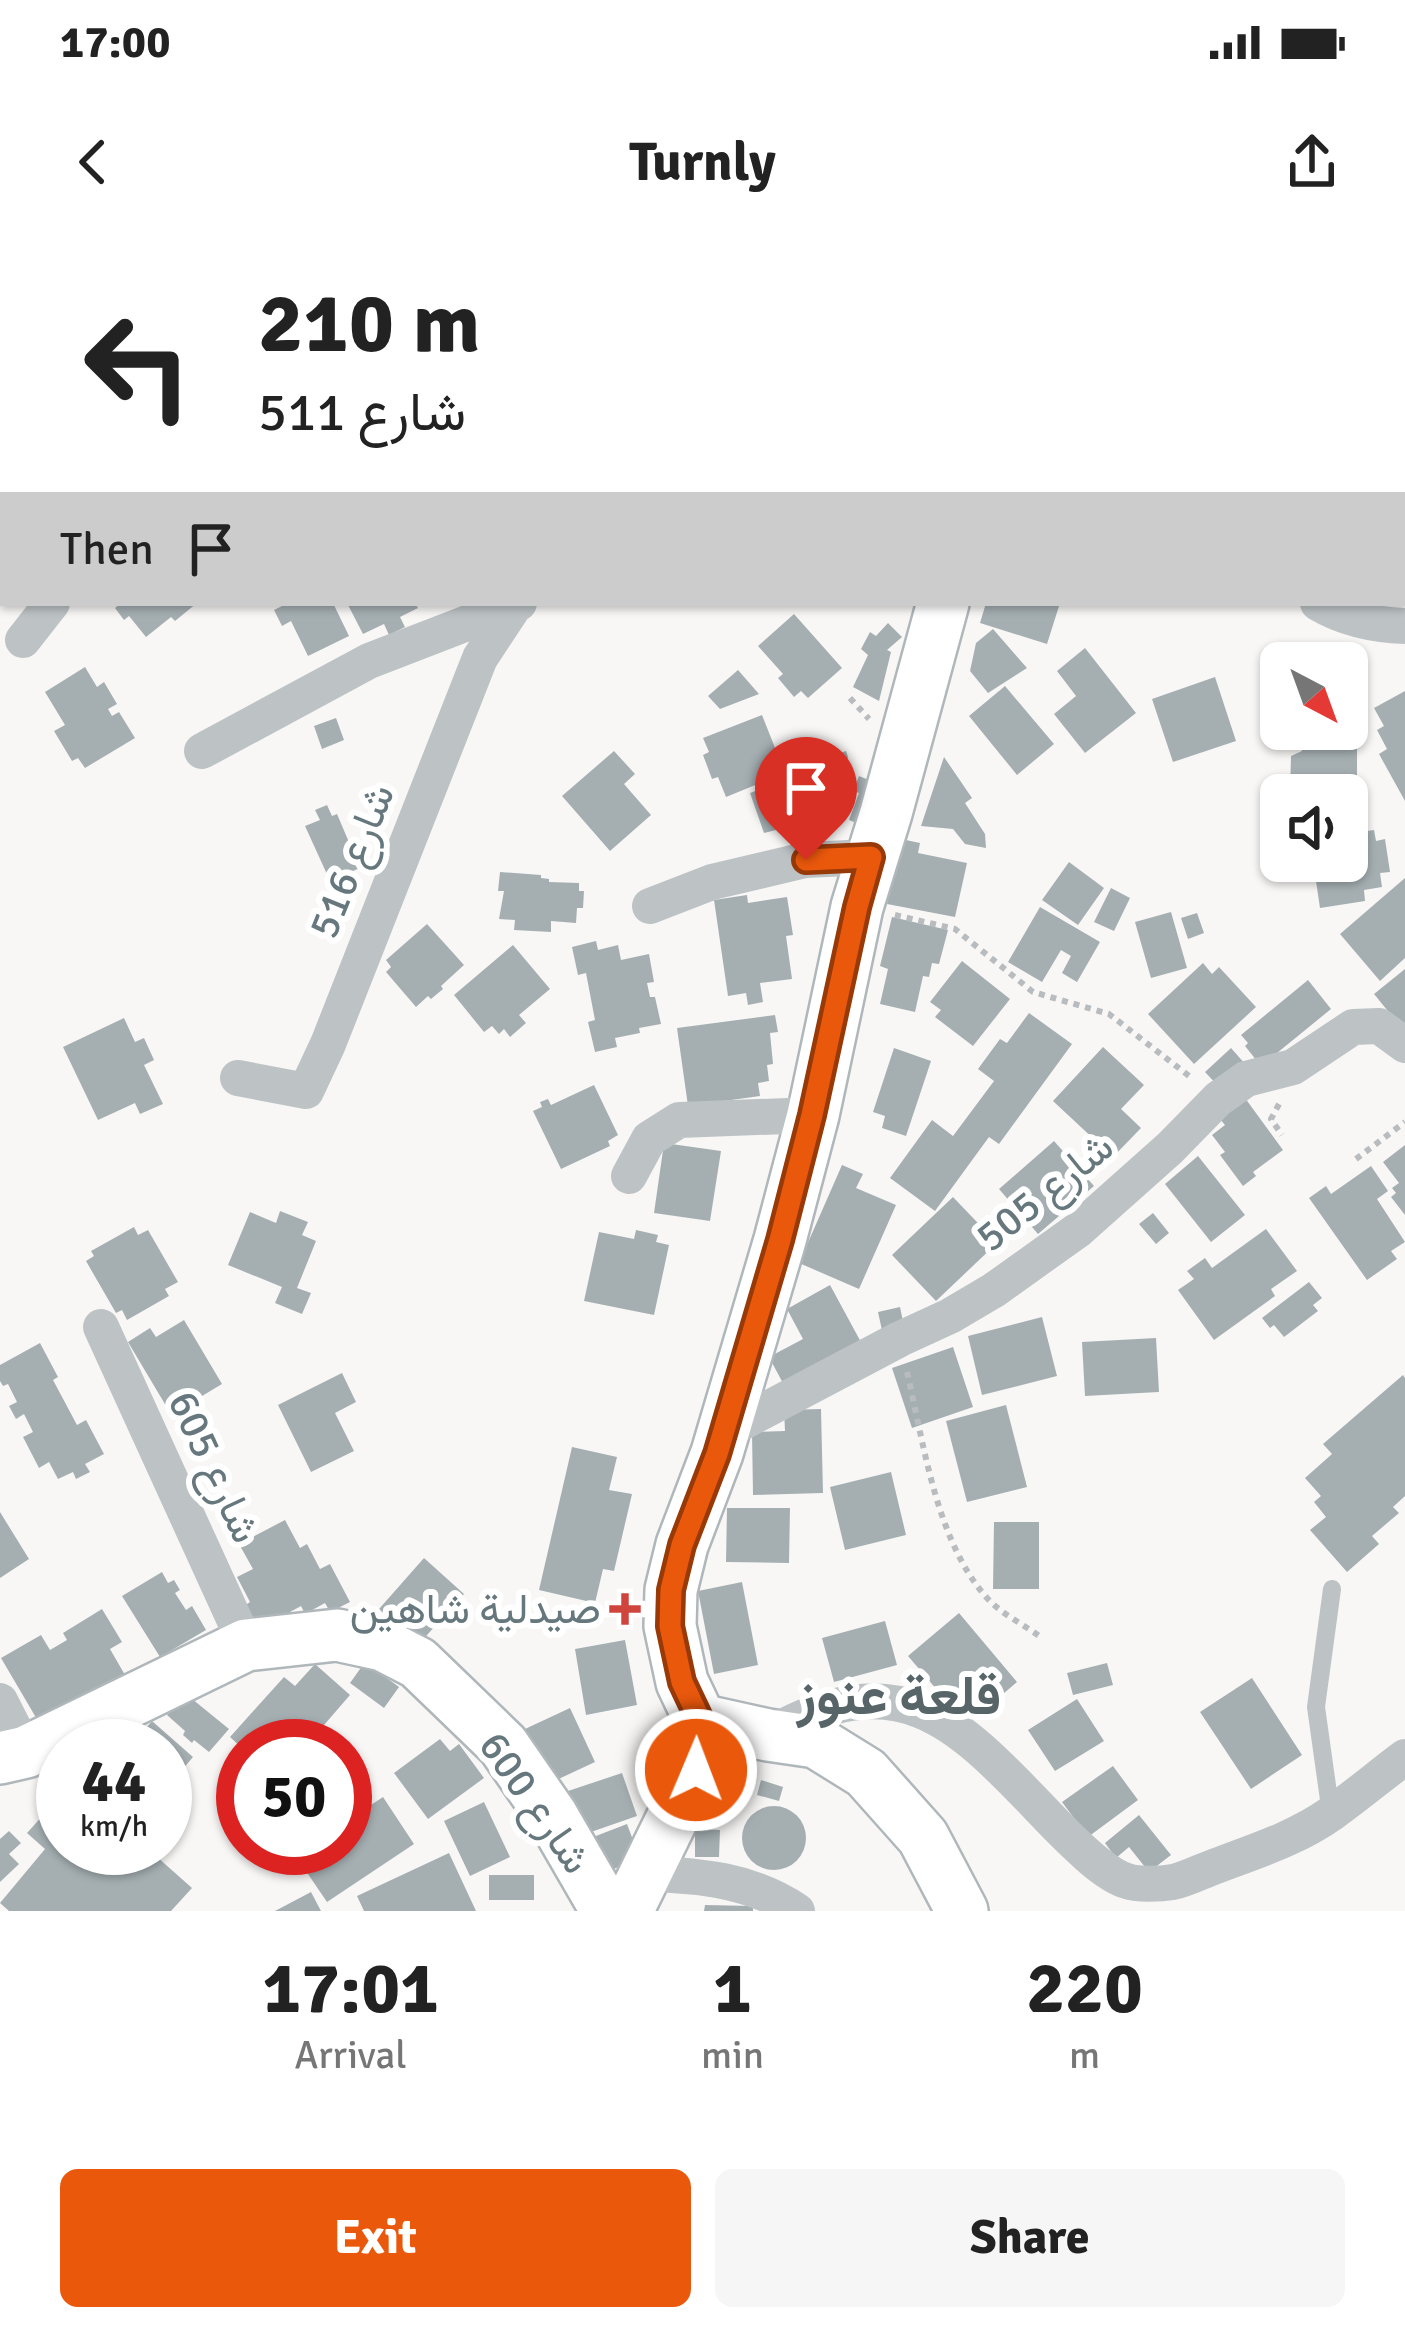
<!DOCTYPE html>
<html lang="en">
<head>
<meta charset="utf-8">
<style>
  :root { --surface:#fff; --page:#f6f6f6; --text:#222; --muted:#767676; --accent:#ea580c }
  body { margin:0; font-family:Signika,Vazirmatn,sans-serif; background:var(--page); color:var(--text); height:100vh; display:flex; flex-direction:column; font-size:45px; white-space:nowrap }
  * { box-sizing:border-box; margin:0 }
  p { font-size:39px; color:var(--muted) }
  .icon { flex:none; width:66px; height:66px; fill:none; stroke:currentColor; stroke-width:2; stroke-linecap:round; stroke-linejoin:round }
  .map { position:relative; height:1671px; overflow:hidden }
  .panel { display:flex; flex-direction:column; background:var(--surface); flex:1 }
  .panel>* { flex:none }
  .top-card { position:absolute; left:0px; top:0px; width:1407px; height:366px; box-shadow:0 3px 9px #0004; background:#fff; color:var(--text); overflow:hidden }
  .needle { width:78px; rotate:139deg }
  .fabs { position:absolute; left:1260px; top:402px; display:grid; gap:24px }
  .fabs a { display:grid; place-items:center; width:108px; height:108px; border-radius:18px; background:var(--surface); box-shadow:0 3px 9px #0004; font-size:60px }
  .speed { position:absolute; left:36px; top:1479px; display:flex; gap:24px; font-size:60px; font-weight:700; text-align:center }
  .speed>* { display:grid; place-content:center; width:156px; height:156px; border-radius:50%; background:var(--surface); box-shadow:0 3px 9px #0004; line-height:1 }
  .speed small { font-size:30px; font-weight:400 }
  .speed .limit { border:18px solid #d22; background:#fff; color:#111 }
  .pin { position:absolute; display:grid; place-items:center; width:102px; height:102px; color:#fff; margin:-123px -51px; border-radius:50% 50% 50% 0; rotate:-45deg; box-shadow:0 0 12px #0007 }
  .pin .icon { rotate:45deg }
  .me { position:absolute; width:132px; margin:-66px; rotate:1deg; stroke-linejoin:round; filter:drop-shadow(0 0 9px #0008) }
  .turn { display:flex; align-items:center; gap:42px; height:252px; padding:0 60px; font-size:54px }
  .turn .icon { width:156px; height:156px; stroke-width:2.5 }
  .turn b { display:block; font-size:84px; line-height:102px }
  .then { display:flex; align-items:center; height:114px; padding:0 60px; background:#0003; gap:24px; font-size:45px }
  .eta { display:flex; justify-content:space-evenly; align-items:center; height:204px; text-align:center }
  .eta b { font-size:72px; font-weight:700; line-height:84px }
  .button { display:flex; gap:24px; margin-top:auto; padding:24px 60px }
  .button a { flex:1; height:138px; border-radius:18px; background:var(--accent); color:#fff; font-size:48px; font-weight:700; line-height:138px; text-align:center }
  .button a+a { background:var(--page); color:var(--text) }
  .status { display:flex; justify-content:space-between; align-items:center; height:84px; padding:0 60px; background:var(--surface); direction:ltr }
  .status svg { height:33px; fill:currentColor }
  header { display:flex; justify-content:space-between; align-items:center; height:156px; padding:0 60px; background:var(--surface); font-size:54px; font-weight:700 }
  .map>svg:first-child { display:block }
</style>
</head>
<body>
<div class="status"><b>17:00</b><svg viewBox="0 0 49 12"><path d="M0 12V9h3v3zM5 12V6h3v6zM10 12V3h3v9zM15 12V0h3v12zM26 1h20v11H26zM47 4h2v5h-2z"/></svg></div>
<header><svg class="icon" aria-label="back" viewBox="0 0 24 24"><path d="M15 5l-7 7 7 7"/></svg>Turnly<svg class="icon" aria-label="share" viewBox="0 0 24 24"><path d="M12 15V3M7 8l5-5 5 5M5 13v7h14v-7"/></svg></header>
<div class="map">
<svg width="1405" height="1671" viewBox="0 0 1405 1671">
  <rect width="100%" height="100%" fill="#f8f7f6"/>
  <path fill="#a5afb2" d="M121 363H197L175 381 171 377 146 397 129 376 124 380 115 368Z
    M288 363H333L349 396 308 416 291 381 282 386 274 370Z
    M347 363H415L418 368 400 377 405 387 389 395 384 384 363 394Z
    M986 363H1060L1047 404 980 383Z
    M794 374 842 428 808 458 801 451 794 457 778 438 783 434 758 406Z
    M888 383 902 397 887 410 891 412 879 461 853 447 868 415 861 409 870 392 876 396Z
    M993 389 1027 428 988 453 970 431 976 403Z
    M1085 408 1136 473 1085 513 1054 474 1076 456 1057 431Z
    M85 427 97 447 104 442 117 464 108 469 112 476 119 472 135 498 85 528 78 518 72 521 54 491 65 485 45 452Z
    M738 430 759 454 720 469 708 456Z
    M1215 437 1236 501 1173 522 1152 459Z
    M1005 446 1054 504 1017 535 969 476Z
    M1405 451V561L1379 514 1387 509 1377 490 1384 486 1374 468Z
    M762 475 785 533 726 557 718 537 712 539 703 515 709 512 703 498Z
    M336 478 344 500 322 509 314 486Z
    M1307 489H1350L1357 501V543L1290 552 1291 516 1302 511 1297 492Z
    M614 511 635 534 624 544 651 575 610 611 562 556Z
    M846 511 848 517 844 527 847 528 830 564H823L816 580 764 593 750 553 819 527 817 522Z
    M944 517 972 558 965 563 985 594 986 608 965 604 953 589 921 586Z
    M859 536 874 542 859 584 849 580 859 553 853 551Z
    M843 552 852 557 835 590 826 585Z
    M327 565 332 576 337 574 360 628 348 633 354 646 336 654 305 586 320 580 315 570Z
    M1374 590 1376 601 1385 599 1390 632 1380 633 1382 647 1364 650 1365 661 1320 668 1316 641 1310 642 1307 621H1347V594Z
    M901 599 920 603 918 613 967 623 955 677 887 664Z
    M1069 622 1104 648 1078 685 1042 660Z
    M500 632 541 635V638L549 639V642L579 643V651H584L583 668H577L576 683 551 681V692L514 690 515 680 499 679 504 651H498Z
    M1405 638V718L1380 741 1340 694Z
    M1111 648 1130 658 1114 691 1094 682Z
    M747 655 748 663 787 657 793 695 786 696 792 739 760 743 763 762 748 765 746 753 728 756 714 660Z
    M1040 667 1100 702 1077 742 1062 733 1071 716 1061 710 1042 742 1008 722Z
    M1171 672 1187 728 1151 738 1135 682Z
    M1197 673 1204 693 1188 699 1181 678Z
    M892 677 948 690 939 724 932 723 929 737 923 736 915 772 880 764 888 729 880 726Z
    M427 684 464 725 441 746 443 749 431 759 428 756 416 767 386 732 391 727 386 720Z
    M596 701 598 710 618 705 621 720 649 714 654 742 647 743 650 757H655L661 784 639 788 640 793 615 798 617 807 595 812 588 782 595 780 586 733 578 735 572 707Z
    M513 705 550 749 519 775 526 783 510 797 504 789 499 794 492 786 484 792 454 755Z
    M962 721 1010 759 973 806 935 777 941 770 930 762Z
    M1203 723 1212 734 1219 727 1256 767 1194 824 1148 774Z
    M1405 729V792L1374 754Z
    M1308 740 1331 769 1261 826 1245 806 1248 803 1241 795Z
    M1029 773 1072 804 999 904 989 897 935 971 890 938 932 880 953 896 994 841 978 829 1000 799 1007 803Z
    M775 775 778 792 770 793 773 824 767 825 769 841 758 843 760 856 688 866 677 788Z
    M124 778 135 802 144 798 154 820 144 825 163 864 140 874 135 863 98 880 63 807Z
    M1103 807 1144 845 1121 869 1141 888 1113 917 1053 861Z
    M894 808 931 821 906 896 882 888 885 876 873 872Z
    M1231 808 1246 825 1220 848 1205 832Z
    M594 845 618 895 608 901 610 906 561 929 533 871 542 867 540 862 548 859 551 865Z
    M1245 858 1283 910 1253 932 1256 936 1243 946 1220 915 1225 912 1212 895 1225 885 1219 878Z
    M1054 901 1094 946 1038 994 999 949Z
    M664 903 721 911 710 981 654 973Z
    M1405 905V975L1391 957 1396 953 1392 948 1399 943 1383 922Z
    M1198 916 1245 975 1211 1002 1165 944Z
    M842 925 863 934 856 948 896 965 859 1049 799 1023Z
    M1371 926 1388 951 1377 959 1405 1002 1391 1011 1397 1019 1367 1040 1309 958 1326 946 1331 954Z
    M953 957 997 1003 936 1061 892 1015Z
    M280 971 308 982 302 995 316 1001 297 1048 311 1053 302 1074 275 1063 282 1047 228 1025 250 972 276 983Z
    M1153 973 1169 993 1156 1004 1139 984Z
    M134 987 138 995 148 990 178 1042 165 1049 169 1056 127 1080 122 1070 116 1073 86 1021 94 1016 91 1011Z
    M1266 989 1297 1031 1271 1049 1275 1056 1214 1100 1178 1050 1194 1039 1187 1031 1205 1018 1212 1028Z
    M636 990 658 995 656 1002 669 1005 654 1075 584 1061 599 992 634 999Z
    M1309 1042 1322 1058 1313 1065 1318 1071 1284 1097 1274 1085 1270 1088 1262 1078Z
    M830 1045 862 1104 785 1147 769 1117 803 1099 787 1069Z
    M900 1067 905 1091 883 1095 878 1072Z
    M1042 1077 1057 1136 982 1155 968 1096Z
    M184 1080 222 1144 187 1165 191 1171 175 1181 128 1102 150 1088 156 1097Z
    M1156 1098 1159 1152 1085 1156 1082 1102Z
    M40 1103 58 1137 53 1140 77 1185 86 1180 104 1214 85 1224 90 1232 76 1239 73 1232 58 1239 49 1222 39 1228 23 1197 33 1192 24 1174 16 1179 9 1166 17 1162 8 1144 3 1146 0 1141V1125Z
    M953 1107 973 1167 912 1188 892 1128Z
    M342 1133 356 1162 335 1173 354 1211 311 1232 278 1165Z
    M1403 1135 1405 1138V1256L1393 1267 1399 1273 1372 1296 1379 1304 1347 1332 1310 1290 1326 1277 1314 1262 1321 1256 1305 1238 1332 1214 1323 1204Z
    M1006 1165 1027 1247 967 1262 946 1181Z
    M821 1169 823 1253 753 1255 752 1192 785 1191 784 1170Z
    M572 1207 617 1217 609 1250 632 1254 614 1331 603 1329 595 1363 539 1350Z
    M891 1232 906 1295 845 1310 830 1247Z
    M727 1268H790L789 1323 726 1322Z
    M0 1272 29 1319 0 1338Z
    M285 1280 300 1308 307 1304 320 1329 330 1324 350 1362 330 1372 325 1363 305 1374 301 1366 290 1372 292 1376 258 1393 244 1366 250 1362 237 1337 253 1329 239 1304Z
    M994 1282H1039V1349H993Z
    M424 1318 464 1354 418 1405 379 1369Z
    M162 1332 168 1343 174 1340 180 1350 175 1353 186 1370 192 1366 206 1390 160 1417 122 1356Z
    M742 1342 758 1425 714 1434 698 1351Z
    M102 1369 122 1402 110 1409 125 1435 85 1459 38 1481 1 1418 41 1395 50 1410 67 1400 63 1393Z
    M959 1373 1017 1442 967 1485 908 1416Z
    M885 1381 897 1425 834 1442 822 1398Z
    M625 1400 637 1465 586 1475 575 1409Z
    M365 1422 399 1447 384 1468 350 1443Z
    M1107 1423 1113 1445 1073 1455 1067 1433Z
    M315 1424 350 1455 318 1492 333 1506H243V1509L230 1497 284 1437 295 1446Z
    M1252 1438 1302 1515 1251 1549 1200 1472Z
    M186 1454 229 1489 209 1512 194 1500 192 1503 183 1495 185 1491 167 1475Z
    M1077 1459 1104 1501 1055 1531 1028 1490Z
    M570 1468 595 1522 550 1543 525 1489Z
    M152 1481 193 1517 165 1550V1506H131Z
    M440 1499 450 1511 459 1504 484 1538 428 1579 394 1533Z
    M345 1516 368 1537 345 1562Z
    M1113 1526 1138 1560 1088 1597 1062 1562Z
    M622 1533 637 1576 568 1600 553 1556Z
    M761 1540 783 1547 779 1561 757 1555Z
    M63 1553V1608H147L192 1648 171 1671H9L0 1663 45 1609 27 1593Z
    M383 1557 414 1604 327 1662 295 1615 306 1608H345V1582Z
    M484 1562 510 1617 470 1636 444 1581Z
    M742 1598a32 32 0 1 1 64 0a32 32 0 1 1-64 0Z
    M1139 1575 1171 1615 1149 1632 1129 1607 1116 1618 1105 1603Z
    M627 1584 640 1619 595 1636 583 1601Z
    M695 1589 720 1590 719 1617H695Z
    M9 1591 21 1603 9 1614 19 1624 0 1642V1599Z
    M449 1613 476 1671H364L357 1656Z
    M489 1635H534V1660H489Z
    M311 1652 321 1671H275Z
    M705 1665 753 1666V1671H704Z"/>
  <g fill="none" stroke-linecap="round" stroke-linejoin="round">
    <g stroke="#b0b7ba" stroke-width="56">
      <path id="secondary" d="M961 0V3
        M1373 3 1375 0
        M700 1480 682 1442 670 1386 671 1350 682 1305 717 1213 780 1000 813 875 857 667 886 573 943 363
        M700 1480 768 1495 816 1502 866 1533 923 1597 962 1671
        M0 1518 26 1512 246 1405 337 1395 383 1405 418 1423 503 1505 552 1576 607 1671
        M627 1671 696 1530 700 1480"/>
    </g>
    <path stroke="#b8bcbe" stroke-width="6" stroke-dasharray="6 6" stroke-linecap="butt" d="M850 458 869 479
      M895 675 955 689 1033 752 1109 774 1193 839
      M1279 864 1271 879 1282 895
      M1356 919 1405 882
      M907 1132C924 1204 936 1301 987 1358 1000 1373 1023 1384 1039 1396"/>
    <path stroke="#bdc3c5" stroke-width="18" d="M1331 1574 1316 1467 1332 1349"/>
    <path stroke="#bdc3c5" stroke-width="36" d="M427 3 433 0
      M1318 363C1345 379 1374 385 1405 386
      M23 400 52 363
      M202 511 369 421 519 363
      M650 666 712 642 805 620 871 617
      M238 838 306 851 328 804 480 418 515 365
      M629 936 649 899 679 880 813 875
      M101 1087 246 1405
      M722 1193 900 1099 950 1076 994 1050 1078 990 1170 908 1218 859 1246 839 1293 827 1353 787 1379 786 1405 805
      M0 1461 26 1512
      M768 1495C910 1413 967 1494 1062 1591 1077 1606 1106 1635 1127 1641 1137 1645 1161 1644 1173 1642 1187 1639 1202 1631 1216 1626 1256 1611 1297 1598 1332 1573 1357 1555 1381 1535 1405 1517
      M645 1634C698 1635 752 1640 797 1671"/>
    <use href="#secondary" stroke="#fff" stroke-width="51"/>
  </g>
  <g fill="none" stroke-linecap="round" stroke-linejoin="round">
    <g stroke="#983908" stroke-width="30">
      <path id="route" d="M696 1530 700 1480 682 1442 670 1386 671 1350 682 1305 717 1214 780 1000 812 875 857 667 871 617 806 620"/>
    </g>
    <use href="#route" stroke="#ea580c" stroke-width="21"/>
  </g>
  <path fill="#cf453e" stroke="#fff" stroke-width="4.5" d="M619 1351h12v12h12v12h-12v12h-12v-12h-12v-12h12z"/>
  <g text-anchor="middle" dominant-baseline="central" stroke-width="12" stroke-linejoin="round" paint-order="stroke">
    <g font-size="42" fill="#66787d" stroke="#fff">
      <text transform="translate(352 621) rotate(-68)">شارع 516</text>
      <text transform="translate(1045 952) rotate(-39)">شارع 505</text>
      <text transform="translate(214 1227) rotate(65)">شارع 605</text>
      <text transform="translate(535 1563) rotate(55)">شارع 600</text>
    </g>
    <g font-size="42" fill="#66787d" stroke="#fff" text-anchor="end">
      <text x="601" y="1369">صيدلية شاهين</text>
    </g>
    <g font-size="54" font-weight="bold" fill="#576569" stroke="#fff">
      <text x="899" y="1456">قلعة عنوز</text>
    </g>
  </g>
</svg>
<div class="fabs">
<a><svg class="needle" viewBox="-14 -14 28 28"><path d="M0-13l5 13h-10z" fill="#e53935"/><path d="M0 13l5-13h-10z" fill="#767676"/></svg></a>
<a><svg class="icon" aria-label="sound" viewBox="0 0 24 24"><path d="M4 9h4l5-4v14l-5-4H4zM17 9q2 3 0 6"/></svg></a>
</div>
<div class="speed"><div>44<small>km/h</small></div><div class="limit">50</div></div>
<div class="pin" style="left:806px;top:620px;background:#d93025"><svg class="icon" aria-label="arrive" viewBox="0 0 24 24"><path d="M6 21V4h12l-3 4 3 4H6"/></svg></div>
<svg class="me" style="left:696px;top:1530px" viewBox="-20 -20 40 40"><circle r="17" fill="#ea580c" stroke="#fff" stroke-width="3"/><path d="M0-11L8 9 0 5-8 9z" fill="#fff"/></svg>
<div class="top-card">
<div class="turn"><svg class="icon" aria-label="left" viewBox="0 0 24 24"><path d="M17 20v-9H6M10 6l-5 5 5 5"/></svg><div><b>210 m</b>شارع 511</div></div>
<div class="then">Then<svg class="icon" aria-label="arrive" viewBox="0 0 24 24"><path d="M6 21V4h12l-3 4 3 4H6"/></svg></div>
</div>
</div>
<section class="panel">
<div class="eta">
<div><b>17:01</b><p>Arrival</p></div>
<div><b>1</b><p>min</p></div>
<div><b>220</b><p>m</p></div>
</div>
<div class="button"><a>Exit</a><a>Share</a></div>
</section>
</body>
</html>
